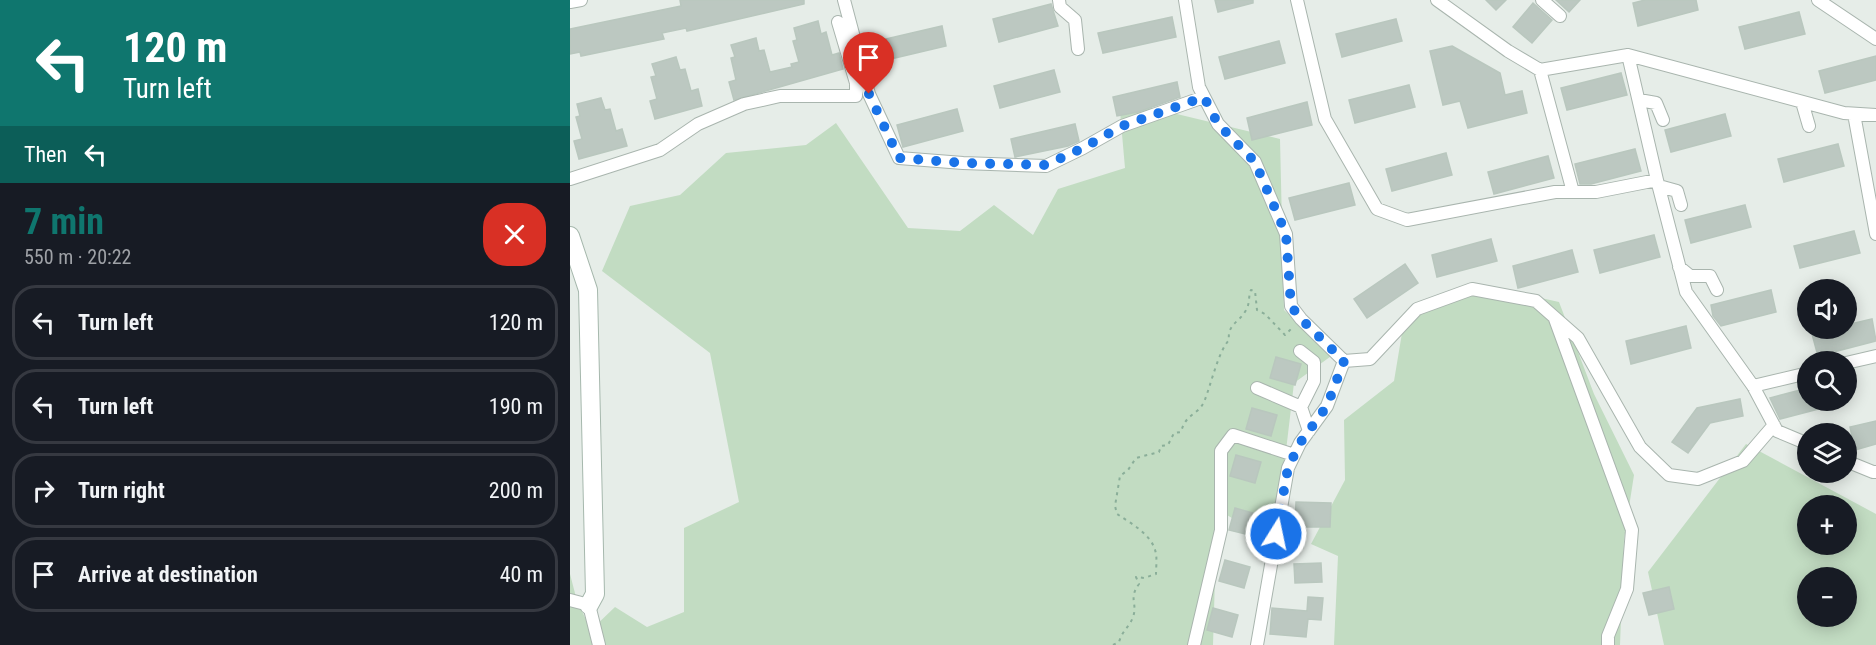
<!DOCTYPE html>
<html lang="en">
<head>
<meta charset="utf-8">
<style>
  :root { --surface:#171b24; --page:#20242c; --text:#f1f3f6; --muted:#9ea1a6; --line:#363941; --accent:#0f766e }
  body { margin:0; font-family:"Roboto Condensed",sans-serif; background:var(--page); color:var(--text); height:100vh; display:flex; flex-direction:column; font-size:22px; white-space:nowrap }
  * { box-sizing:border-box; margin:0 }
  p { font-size:20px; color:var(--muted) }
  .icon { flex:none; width:33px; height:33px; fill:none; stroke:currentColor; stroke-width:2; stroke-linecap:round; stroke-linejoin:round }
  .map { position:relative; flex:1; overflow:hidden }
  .side { display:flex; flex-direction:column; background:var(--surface); width:570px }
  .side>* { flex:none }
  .hud { background:#0f766e; color:#fff; overflow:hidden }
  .controls { position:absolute; left:1227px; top:279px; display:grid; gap:12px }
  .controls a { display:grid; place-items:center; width:60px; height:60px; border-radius:50%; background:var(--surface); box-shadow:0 3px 15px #0003; font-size:30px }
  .pin { position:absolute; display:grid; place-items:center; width:51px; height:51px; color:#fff; margin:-62px -26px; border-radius:50% 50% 50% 0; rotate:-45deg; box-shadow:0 0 6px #0007 }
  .pin .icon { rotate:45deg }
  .me { position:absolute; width:66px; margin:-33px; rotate:10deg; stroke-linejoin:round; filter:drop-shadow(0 0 4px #0008) }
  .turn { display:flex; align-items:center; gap:21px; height:126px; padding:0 24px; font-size:27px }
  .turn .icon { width:78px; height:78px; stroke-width:2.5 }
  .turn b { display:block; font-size:42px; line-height:51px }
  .then { display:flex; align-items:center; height:57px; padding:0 24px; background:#0003; gap:12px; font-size:22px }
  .round { display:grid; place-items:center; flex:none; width:63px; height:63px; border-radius:24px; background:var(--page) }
  .headline { display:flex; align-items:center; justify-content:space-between; height:102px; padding:0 24px }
  h1 { font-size:36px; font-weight:700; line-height:45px; color:var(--accent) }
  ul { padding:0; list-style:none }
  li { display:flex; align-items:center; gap:18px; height:75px; margin:0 12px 9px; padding:0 12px; border:3px solid var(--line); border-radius:24px }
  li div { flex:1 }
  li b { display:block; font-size:22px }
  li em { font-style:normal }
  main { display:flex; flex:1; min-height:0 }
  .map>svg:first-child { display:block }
</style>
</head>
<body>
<main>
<section class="side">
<div class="hud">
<div class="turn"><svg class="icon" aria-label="left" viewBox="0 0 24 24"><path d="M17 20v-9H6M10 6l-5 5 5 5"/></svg><div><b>120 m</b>Turn left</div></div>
<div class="then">Then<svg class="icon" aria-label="left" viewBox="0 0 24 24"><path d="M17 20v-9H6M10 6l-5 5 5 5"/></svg></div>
</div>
<div class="headline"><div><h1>7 min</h1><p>550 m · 20:22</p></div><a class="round" style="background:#d93025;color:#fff"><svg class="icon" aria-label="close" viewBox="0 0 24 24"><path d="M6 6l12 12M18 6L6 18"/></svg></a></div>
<ul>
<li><svg class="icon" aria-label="left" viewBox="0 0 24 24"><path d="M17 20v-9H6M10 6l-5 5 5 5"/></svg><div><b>Turn left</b></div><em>120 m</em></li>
<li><svg class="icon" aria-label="left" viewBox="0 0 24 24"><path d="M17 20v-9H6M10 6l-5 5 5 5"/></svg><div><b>Turn left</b></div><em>190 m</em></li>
<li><svg class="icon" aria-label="right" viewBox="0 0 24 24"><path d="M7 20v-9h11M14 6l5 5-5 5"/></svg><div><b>Turn right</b></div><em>200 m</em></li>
<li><svg class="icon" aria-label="arrive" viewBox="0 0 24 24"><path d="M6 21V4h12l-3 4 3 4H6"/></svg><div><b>Arrive at destination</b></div><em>40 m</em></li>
</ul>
</section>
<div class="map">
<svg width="1306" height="645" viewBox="0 0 1306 645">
  <rect width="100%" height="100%" fill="#e6ede8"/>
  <path fill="#c2dcc2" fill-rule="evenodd" d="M549 100 710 139 714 310 764 354 724 383 705 544 647 509 643 645H0V574L7 601 21 630 45 607 77 627 114 612V528L169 502 140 353 32 271 60 206 110 195 156 153 236 145 266 123 338 228 390 231 424 205 463 235 488 189 555 168Z
    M912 285 989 302 1024 394 1064 475 1054 539 1050 645H764L768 556 741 544 775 480 774 420 824 381 834 321Z
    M1176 444 1306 514V645H1094L1078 572ZM1238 506H1276V544H1238ZM1238 578H1276V616H1238Z"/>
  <path fill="#bcc8c1" stroke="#b9c7be" stroke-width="1.5" d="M110 0H234V4L117 31 116 28 92 33 94 39 11 56 10 52 0 54V29L111 6Z
    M645 0H683V3L648 12Z
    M916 0H936L926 10Z
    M986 0H1010L999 12Z
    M1075 0H1126L1128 10 1068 26 1063 3Z
    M963 3 982 20 962 43 943 27Z
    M481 4 488 26 429 42 423 19Z
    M1229 12 1235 34 1175 49 1169 27Z
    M602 17 606 37 533 53 528 33Z
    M826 19 832 41 772 57 766 34Z
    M248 21 251 34 256 32 262 55 269 53 273 69 164 100 159 82 166 80 161 58 165 57 161 45 186 38 189 51 194 50 200 72 222 67 221 64 229 62 223 41 227 40 224 28Z
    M372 26 376 46 312 61 307 41Z
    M709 41 715 63 655 79 649 57Z
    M882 46 930 73 935 95 952 91 957 113 898 128 890 101 873 105 860 51Z
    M1306 56V80L1255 93 1249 71Z
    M106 57 110 70 115 69 121 91 128 89 132 106 85 119 80 101 87 99 81 77 86 76 82 64Z
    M484 70 490 92 430 108 424 86Z
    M1051 73 1057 95 997 110 991 88Z
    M607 82 610 97 568 112 547 116 543 97Z
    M839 85 845 107 785 123 779 100Z
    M31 98 35 110 40 109 46 131 52 129 57 146 9 159 4 141 12 139 6 117 10 116 7 104Z
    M737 102 742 125 682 140 677 118Z
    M387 109 393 131 333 147 327 125Z
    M1155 114 1161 136 1101 152 1095 130Z
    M505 124 509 141 498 146 445 157 441 139Z
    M1268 144 1274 166 1214 182 1208 159Z
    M1065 149 1071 171 1021 184H1010L1005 164Z
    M876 153 882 175 822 191 816 169Z
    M978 156 984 178 924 194 918 172Z
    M779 183 785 205 725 220 719 198Z
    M1175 205 1181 227 1121 243 1115 220Z
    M1284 231 1290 253 1230 268 1224 246Z
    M1084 235 1090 257 1030 273 1024 250Z
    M921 239 927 261 867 277 862 255Z
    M1002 250 1008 272 948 288 943 266Z
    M835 264 848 283 797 318 784 299Z
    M1201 290 1206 312 1151 326 1143 316 1141 305Z
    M1302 319 1306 341 1248 356 1242 334 1264 328H1276V325Z
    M1116 326 1121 348 1061 364 1056 341Z
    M706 357 731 364 725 385 700 378Z
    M1238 388V400H1268V404L1210 419 1200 398Z
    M1170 399 1173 416 1140 423 1118 453 1102 442 1127 408Z
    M682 408 707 415 701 436 676 429Z
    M1306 421V444L1285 450 1280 427Z
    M666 455 691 462 685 483 660 476Z
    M726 502 761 503 760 527H725Z
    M665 508 690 515 684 536 659 530Z
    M655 560 680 567 674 588 649 581Z
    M751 563 752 582 725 583 724 564Z
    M1099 587 1104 609 1079 615 1073 593Z
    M738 597 753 598 751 620 738 619 736 637 700 634 702 608 737 611Z
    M643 608 668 615 662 637 637 630Z"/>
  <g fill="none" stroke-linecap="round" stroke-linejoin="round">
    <g stroke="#a9b5ae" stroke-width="14">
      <path id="street" d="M274 0 299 94 329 158 393 163 476 166 513 148 552 126 634 97
        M489 0 490 7 505 20 508 49
        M615 0 629 87 648 124 685 162 716 234 721 306 731 319 774 361 800 359 847 309 902 289 966 301 1008 338 1070 447 1099 475 1128 479 1173 461 1204 425
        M727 0 755 119 807 209 837 220 985 192H1026L1087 180 1116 292 1183 386 1207 431 1238 444
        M867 0 938 51 970 70 1058 55 1274 113 1306 115
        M972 0 990 16
        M1248 0 1306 39
        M0 2 11 0
        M1058 55 1087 180
        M970 70 1003 192
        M1069 100 1086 103 1093 120
        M1232 102 1239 126
        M1284 114 1306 234
        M0 179 90 150 128 124 174 104 210 96H286V83L268 22
        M1089 186 1107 191 1111 205
        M1109 267 1120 276H1140L1147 290
        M985 319 1062 530 1057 589 1038 636V645
        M730 351 744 362V381L731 407
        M1276 363 1306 356
        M1183 386 1238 373
        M687 388 731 407 739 431
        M1276 461 1303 472H1306
        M0 600 19 605 29 645
        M624 645 651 530V451L663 435 724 455
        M687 645 718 468 730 443 757 406 774 361"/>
    </g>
    <g stroke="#a6b8ad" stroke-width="20">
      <path id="secondary" d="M0 236 18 290 25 594 19 605"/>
    </g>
    <path stroke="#8aae99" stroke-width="2" stroke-dasharray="3 4.5" stroke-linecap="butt" d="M543 645 549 642C552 631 560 626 563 617 568 603 558 599 569 584L566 577 574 578 586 574C586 568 587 560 586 554 583 535 562 524 547 514L545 506 550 476 558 470 566 458 589 452 591 446 598 445 604 433 611 432C616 413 627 416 634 402 641 385 648 352 659 340 657 324 670 322 676 310 680 304 678 297 681 290L685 291 687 310 695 314 715 335 722 328"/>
    <use href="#street" stroke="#fff" stroke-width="12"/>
    <use href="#secondary" stroke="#fff" stroke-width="18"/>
  </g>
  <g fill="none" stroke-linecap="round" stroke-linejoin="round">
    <path stroke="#1a73e8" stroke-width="10" stroke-dasharray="0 18" d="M299 94 329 158 393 163 476 165 513 148 552 126 634 97 648 124 685 162 716 234 721 306 731 319 774 361 757 406 730 443 718 468 706 534"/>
  </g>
</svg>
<div class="controls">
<a><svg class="icon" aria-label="sound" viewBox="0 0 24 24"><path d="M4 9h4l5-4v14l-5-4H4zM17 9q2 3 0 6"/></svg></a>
<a><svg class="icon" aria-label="search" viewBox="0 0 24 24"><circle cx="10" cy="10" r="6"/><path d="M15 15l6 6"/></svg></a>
<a><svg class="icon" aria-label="layers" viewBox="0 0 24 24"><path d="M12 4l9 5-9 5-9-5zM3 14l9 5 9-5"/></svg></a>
<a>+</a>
<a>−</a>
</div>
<div class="pin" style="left:299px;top:94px;background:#d93025"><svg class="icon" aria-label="arrive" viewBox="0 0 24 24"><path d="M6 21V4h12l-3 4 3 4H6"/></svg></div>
<svg class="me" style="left:706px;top:534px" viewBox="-20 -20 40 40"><circle r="17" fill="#1a73e8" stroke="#fff" stroke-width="3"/><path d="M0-11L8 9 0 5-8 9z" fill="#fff"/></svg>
</div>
</main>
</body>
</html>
